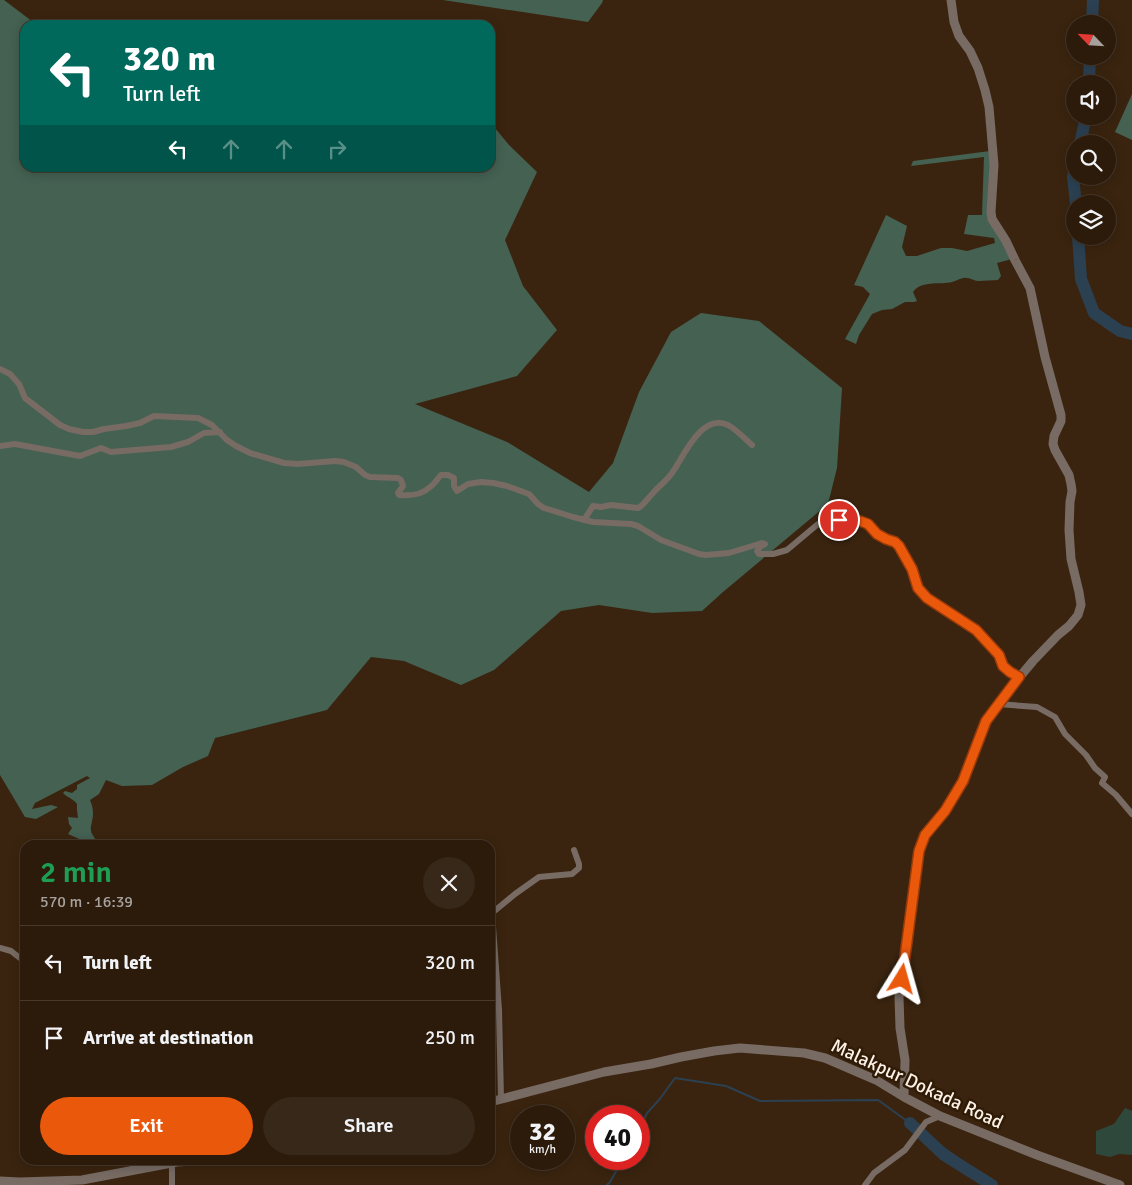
<!DOCTYPE html>
<html lang="en">
<head>
<meta charset="utf-8">
<style>
  :root { --surface:#2c1b0b; --page:#382819; --text:#f1f3f6; --muted:#a6a19d; --line:#48392c; --accent:#ea580c }
  body { margin:0; font-family:Signika,sans-serif; background:var(--page); color:var(--text); height:100vh; display:flex; flex-direction:column; font-size:19px; white-space:nowrap }
  * { box-sizing:border-box; margin:0 }
  p { font-size:16px; color:var(--muted) }
  .icon { flex:none; width:28px; height:28px; fill:none; stroke:currentColor; stroke-width:2; stroke-linecap:round; stroke-linejoin:round }
  .map { position:relative; flex:1; overflow:hidden }
  .sheet { position:absolute; left:20px; top:840px; width:475px; height:325px; display:flex; flex-direction:column; background:var(--surface); border-radius:15px; box-shadow:0 2px 12px #0003,0 0 0 1px var(--line) }
  .sheet>* { flex:none }
  .hud { position:absolute; left:20px; top:20px; width:475px; height:152px; border-radius:15px; box-shadow:0 2px 12px #0003,0 0 0 1px var(--line); background:#00695c; color:#fff; overflow:hidden }
  .needle { width:32px; rotate:295deg }
  .tools { position:absolute; left:1066px; top:15px; display:grid; gap:10px }
  .tools a { display:grid; place-items:center; width:50px; height:50px; border-radius:50%; background:var(--surface); box-shadow:0 2px 12px #0003,0 0 0 1px var(--line); font-size:25px }
  .speed { position:absolute; left:510px; top:1105px; display:flex; gap:10px; font-size:25px; font-weight:700; text-align:center }
  .speed>* { display:grid; place-content:center; width:65px; height:65px; border-radius:50%; background:var(--surface); box-shadow:0 2px 12px #0003,0 0 0 1px var(--line); line-height:1 }
  .speed small { font-size:12px; font-weight:400 }
  .speed .limit { border:8px solid #d22; background:#fff; color:#111 }
  .pin { position:absolute; display:grid; place-items:center; width:42px; height:42px; color:#fff; margin:-21px; border:2px solid #fff; border-radius:50%; box-shadow:0 1px 5px #0007 }
  .me { position:absolute; width:55px; margin:-28px; rotate:8deg; stroke-linejoin:round; filter:drop-shadow(0 0 4px #0008) }
  .turn { display:flex; align-items:center; gap:18px; height:105px; padding:0 20px; font-size:22px }
  .turn .icon { width:65px; height:65px; stroke-width:2.5 }
  .turn b { display:block; font-size:35px; line-height:42px }
  .lanes { display:flex; align-items:center; height:48px; padding:0 20px; background:#0003; justify-content:center; gap:25px; direction:ltr }
  .lanes .off { opacity:.35 }
  .round { display:grid; place-items:center; flex:none; width:52px; height:52px; border-radius:26px; background:var(--page) }
  .head { display:flex; align-items:center; justify-content:space-between; height:85px; padding:0 20px }
  h1 { font-size:30px; font-weight:600; line-height:38px; color:#1e9e55 }
  .cta { display:flex; gap:10px; margin-top:auto; padding:10px 20px }
  .cta a { flex:1; height:58px; border-radius:30px; background:var(--accent); color:#fff; font-size:20px; font-weight:600; line-height:58px; text-align:center }
  .cta a+a { background:var(--page); color:var(--text) }
  ul { padding:0; list-style:none }
  li { display:flex; align-items:center; gap:15px; height:75px; padding:0 20px; border-top:1px solid var(--line) }
  li div { flex:1 }
  li b { display:block; font-size:19px }
  li em { font-style:normal }
  .map>svg:first-child { display:block }
</style>
</head>
<body>
<div class="map">
<svg width="1132" height="1185" viewBox="0 0 1132 1185">
  <rect width="100%" height="100%" fill="#3a240f"/>
  <path fill="#2e493c" d="M1125 1108 1132 1111V1155L1119 1154 1110 1157 1096 1154V1131L1114 1124Z"/>
  <path fill="#446152" d="M0 0H4L37 25H25V168H490V122L509 145 537 172 505 240 523 286 557 330 517 376 415 404 507 442 589 492 613 463 639 392 671 332 701 313 759 321 842 388 837 468 828 504 723 592 702 611 652 613 599 605 561 611 494 670 461 685 404 661 371 657 327 710 215 738 208 756 183 767 152 785 122 786 106 780 99 794 90 800C93 807 94 814 92 821 92 824 90 827 91 830 91 836 96 836 97 845H93L68 834 72 828 69 824 68 817 78 818 77 810V804C74 799 68 798 63 793L65 791 72 793 77 789V785L90 778 87 776 35 803 32 809 51 805 58 807 36 819 25 817 0 775Z
    M443 0H603L602 3 588 22Z
    M1132 94V140L1115 132Z
    M990 151 991 165 988 213 1012 259 997 263 1001 276 998 280C992 280 985 281 978 281 974 281 971 278 967 278 962 277 959 280 955 281 943 286 922 279 913 292L917 301 914 302H905L892 309 882 310 872 314 859 335 856 344 845 339 870 294 863 287 854 285 886 215 907 226 902 247 906 256H917L941 248H952L967 251 995 243 994 238 964 234 968 215H982L984 157 911 166 913 161Z"/>
  <g fill="none" stroke-linecap="round" stroke-linejoin="round">
    <path stroke="#2b4152" stroke-width="2" d="M639 1130 647 1113 659 1100 675 1078 726 1086 760 1101 878 1100 925 1134
      M929 1137 995 1185
      M607 1185 610 1182 623 1159"/>
    <path stroke="#2b4152" stroke-width="12" d="M1092 24 1093 0
      M1089 84 1090 56
      M1080 144 1086 116
      M1075 168 1073 177 1076 204
      M1078 236 1081 279 1094 313 1120 331 1132 334
      M910 1123 944 1155 992 1185"/>
    <path stroke="#776b64" stroke-width="6" d="M0 369 10 374 19 384 25 398 60 425 69 429 83 432H93L104 429 126 426 140 423 154 416 198 418 212 425 227 440 236 446 250 453 284 463 298 464 335 461 344 462 356 467 365 475 370 477 398 478 401 480 403 486 398 493 399 495C410 496 422 495 430 487 435 484 437 479 441 475H448L454 478V486L457 491 468 484 481 482 493 483 507 486 529 494 538 504 544 508 573 517 593 522 631 524 638 526 661 540 699 554 706 555 729 553 762 543 765 544 760 547 757 551 759 554H773L787 550 818 524 827 519 860 521 868 524 877 534 886 539 895 542 899 545 912 569 918 588 927 598 976 630 999 655 1003 666 1010 673 1019 677
      M0 446 15 444 80 456 101 448 111 452 171 447 188 442 204 433 220 432
      M584 520 593 506 601 507 611 505 638 508 640 507C645 503 649 497 653 493 660 485 669 479 674 470 685 453 703 413 728 425 737 430 744 438 752 445
      M998 704 1037 707 1055 717 1065 734 1086 755 1095 768 1105 777 1102 783 1116 795 1132 814
      M0 948 11 951 25 962
      M501 1099 499 1010 492 913 515 894 539 877 572 874 579 868V864L574 850
      M172 1185V1163
      M865 1185 874 1173 905 1150 926 1122 940 1116"/>
    <path stroke="#776b64" stroke-width="9" d="M904 1097 905 1060 900 1028 899 997 919 851 925 835 945 811 963 781 986 721 994 710 1012 686 1033 661 1058 635 1069 626 1078 615 1081 605 1079 592 1071 559 1069 530 1070 502 1072 491 1071 484 1069 475 1055 450 1053 444 1054 436 1061 421V415L1045 357 1030 288 1015 260 1006 241 992 219 991 212 994 165 989 107 985 90 978 68 970 51 959 36 954 22 951 0
      M490 1102 604 1072 651 1064 681 1057 714 1051 740 1048 804 1053 825 1058 876 1080 904 1097 940 1116 1037 1155 1120 1185
      M0 1181 20 1182 82 1180 177 1162 209 1160"/>
  </g>
  <g fill="none" stroke-linecap="round" stroke-linejoin="round">
    <g stroke="#983908" stroke-width="12">
      <path id="route" d="M839 520 860 521 868 524 877 534 886 539 895 542 899 546 912 569 918 588 927 598 976 630 999 655 1003 666 1010 672 1019 677 986 721 963 781 945 811 925 835 919 851 902 979"/>
    </g>
    <use href="#route" stroke="#ea580c" stroke-width="9"/>
  </g>
  <g text-anchor="middle" dominant-baseline="central" stroke-width="5" stroke-linejoin="round" paint-order="stroke">
    <g font-size="19" fill="#fdf2e7" stroke="#2f1b06">
      <text transform="translate(917 1084) rotate(25)">Malakpur Dokada Road</text>
    </g>
  </g>
</svg>
<div class="tools">
<a><svg class="needle" viewBox="-14 -14 28 28"><path d="M0-13l5 13h-10z" fill="#e53935"/><path d="M0 13l5-13h-10z" fill="#a6a19d"/></svg></a>
<a><svg class="icon" aria-label="sound" viewBox="0 0 24 24"><path d="M4 9h4l5-4v14l-5-4H4zM17 9q2 3 0 6"/></svg></a>
<a><svg class="icon" aria-label="search" viewBox="0 0 24 24"><circle cx="10" cy="10" r="6"/><path d="M15 15l6 6"/></svg></a>
<a><svg class="icon" aria-label="layers" viewBox="0 0 24 24"><path d="M12 4l9 5-9 5-9-5zM3 14l9 5 9-5"/></svg></a>
</div>
<div class="speed"><div>32<small>km/h</small></div><div class="limit">40</div></div>
<div class="pin" style="left:839px;top:520px;background:#d93025"><svg class="icon" aria-label="arrive" viewBox="0 0 24 24"><path d="M6 21V4h12l-3 4 3 4H6"/></svg></div>
<svg class="me" style="left:902px;top:979px" viewBox="-20 -20 40 40"><path d="M0-17L14 15 0 8-14 15z" fill="#ea580c" stroke="#fff" stroke-width="4"/></svg>
<div class="hud">
<div class="turn"><svg class="icon" aria-label="left" viewBox="0 0 24 24"><path d="M17 20v-9H6M10 6l-5 5 5 5"/></svg><div><b>320 m</b>Turn left</div></div>
<div class="lanes"><svg class="icon" aria-label="left" viewBox="0 0 24 24"><path d="M17 20v-9H6M10 6l-5 5 5 5"/></svg><svg class="icon off" aria-label="ahead" viewBox="0 0 24 24"><path d="M12 20V5M6 11l6-6 6 6"/></svg><svg class="icon off" aria-label="ahead" viewBox="0 0 24 24"><path d="M12 20V5M6 11l6-6 6 6"/></svg><svg class="icon off" aria-label="right" viewBox="0 0 24 24"><path d="M7 20v-9h11M14 6l5 5-5 5"/></svg></div>
</div>
<section class="sheet">
<div class="head"><div><h1>2 min</h1><p>570 m · 16:39</p></div><a class="round"><svg class="icon" aria-label="close" viewBox="0 0 24 24"><path d="M6 6l12 12M18 6L6 18"/></svg></a></div>
<ul>
<li><svg class="icon" aria-label="left" viewBox="0 0 24 24"><path d="M17 20v-9H6M10 6l-5 5 5 5"/></svg><div><b>Turn left</b></div><em>320 m</em></li>
<li><svg class="icon" aria-label="arrive" viewBox="0 0 24 24"><path d="M6 21V4h12l-3 4 3 4H6"/></svg><div><b>Arrive at destination</b></div><em>250 m</em></li>
</ul>
<div class="cta"><a>Exit</a><a>Share</a></div>
</section>
</div>
</body>
</html>
